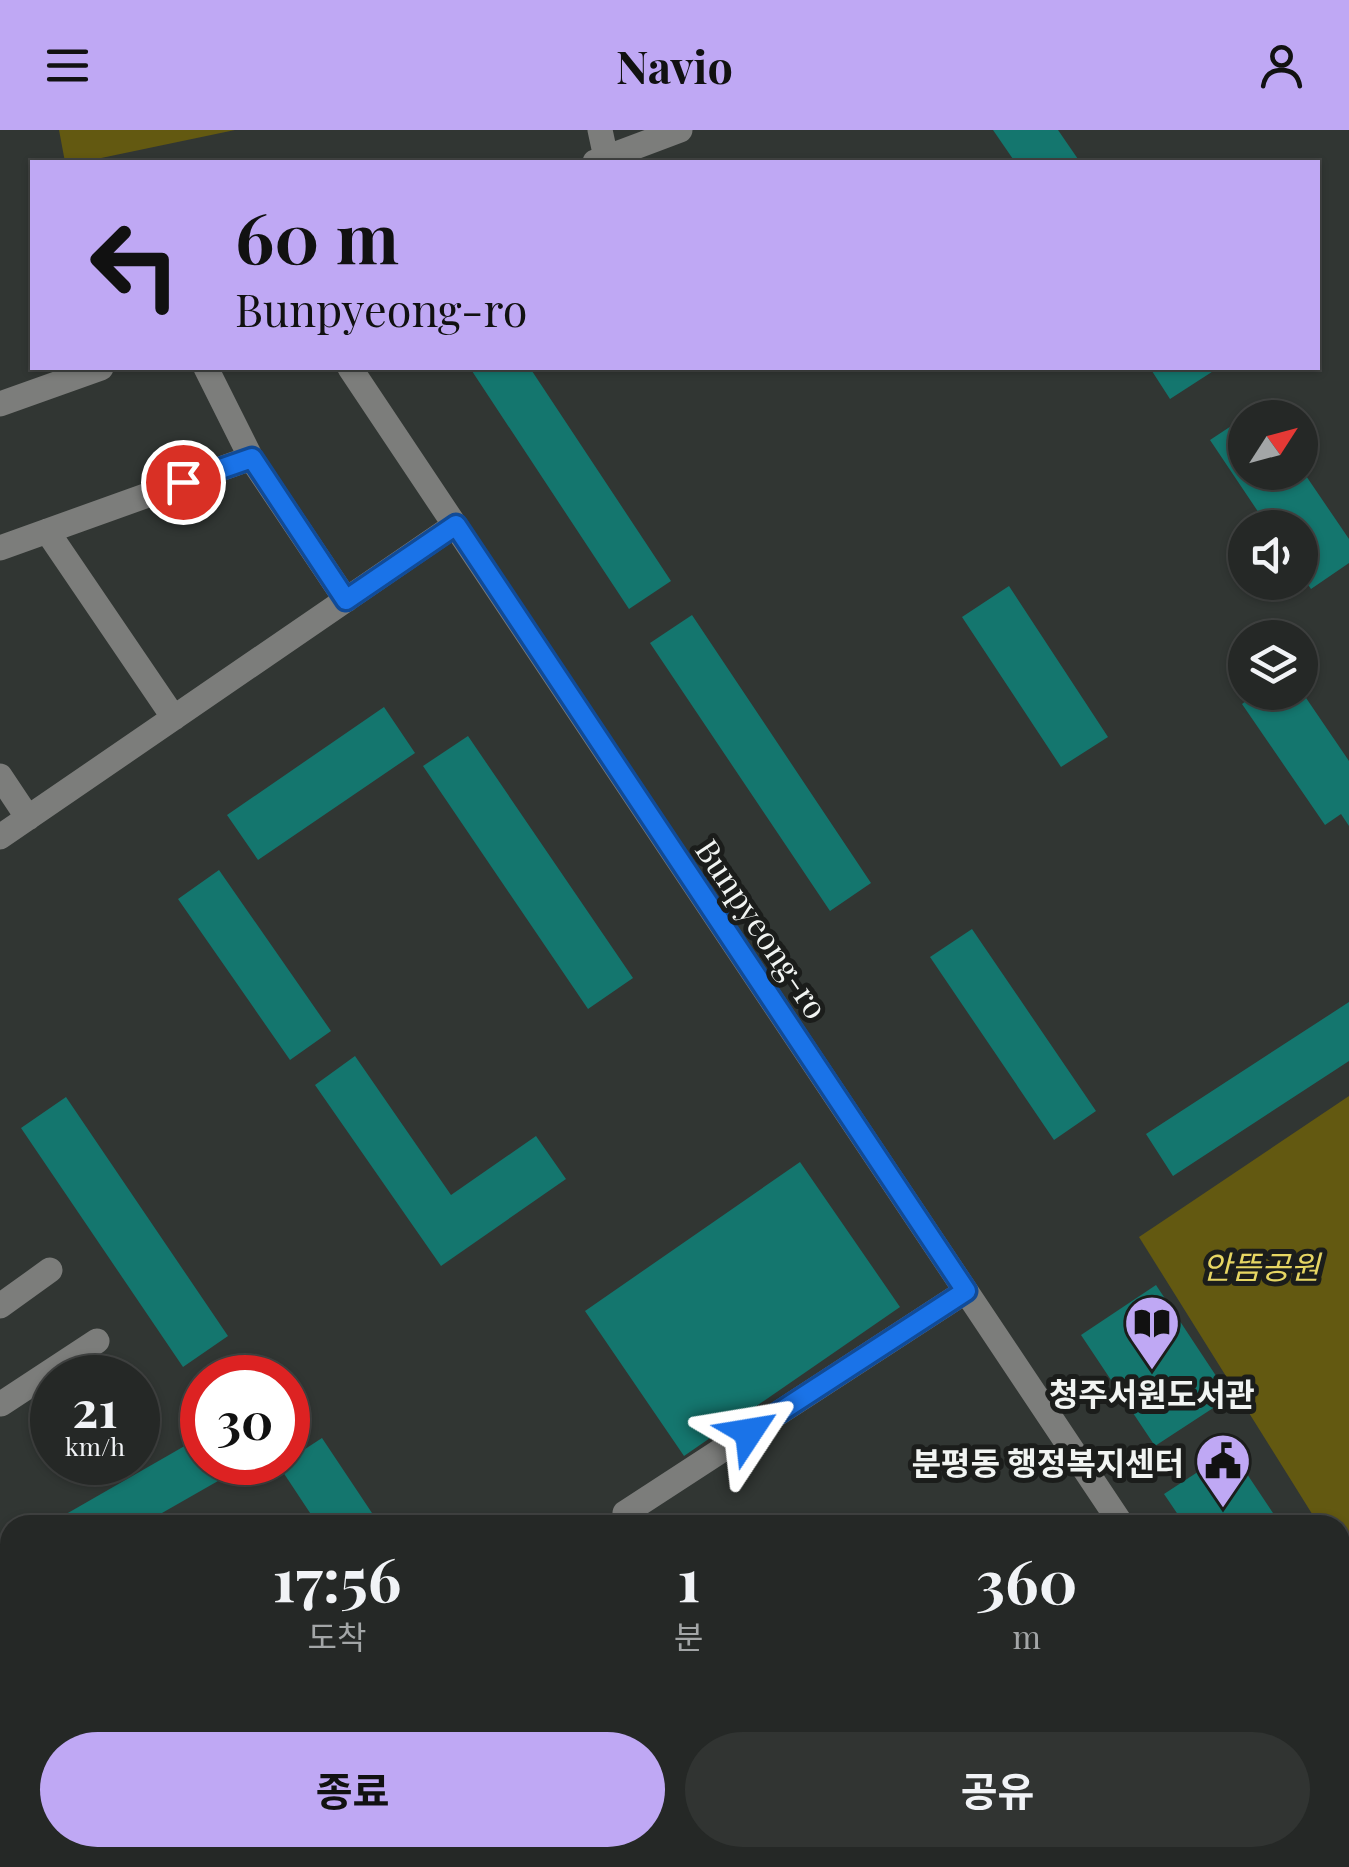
<!DOCTYPE html>
<html lang="ko">
<head>
<meta charset="utf-8">
<style>
  :root { --surface:#252826; --page:#313432; --text:#f1f3f6; --muted:#a3a6a7; --line:#424443; --accent:#bfa8f4 }
  body { margin:0; font-family:"Playfair Display","Noto Sans KR",serif; background:var(--page); color:var(--text); height:100vh; display:flex; flex-direction:column; font-size:38px; white-space:nowrap }
  * { box-sizing:border-box; margin:0 }
  p { font-size:32px; color:var(--muted) }
  .icon { flex:none; width:55px; height:55px; fill:none; stroke:currentColor; stroke-width:2; stroke-linecap:round; stroke-linejoin:round }
  .map { position:relative; flex:1; overflow:hidden }
  .details { position:absolute; left:0px; top:1385px; width:1350px; height:352px; display:flex; flex-direction:column; background:var(--surface); border-radius:30px 30px 0 0; box-shadow:0 2px 8px #0004,0 0 0 2px var(--line) }
  .details>* { flex:none }
  .top-card { position:absolute; left:30px; top:30px; width:1290px; height:210px; border-radius:0px; box-shadow:0 2px 8px #0004,0 0 0 2px var(--line); background:#bfa8f4; color:#111; overflow:hidden }
  .needle { width:65px; rotate:54deg }
  .tools { position:absolute; left:1228px; top:270px; display:grid; gap:20px }
  .tools a { display:grid; place-items:center; width:90px; height:90px; border-radius:50%; background:var(--surface); box-shadow:0 2px 8px #0004,0 0 0 2px var(--line); font-size:50px }
  .speed { position:absolute; left:30px; top:1225px; display:flex; gap:20px; font-size:50px; font-weight:700; text-align:center }
  .speed>* { display:grid; place-content:center; width:130px; height:130px; border-radius:50%; background:var(--surface); box-shadow:0 2px 8px #0004,0 0 0 2px var(--line); line-height:1 }
  .speed small { font-size:25px; font-weight:400 }
  .speed .limit { border:15px solid #d22; background:#fff; color:#111 }
  .pin { position:absolute; display:grid; place-items:center; width:85px; height:85px; color:#fff; margin:-42px; border:5px solid #fff; border-radius:50%; box-shadow:0 2px 10px #0007 }
  .me { position:absolute; width:110px; margin:-55px; rotate:57deg; stroke-linejoin:round; filter:drop-shadow(0 0 8px #0008) }
  .turn { display:flex; align-items:center; gap:35px; height:210px; padding:0 40px; font-size:45px }
  .turn .icon { width:130px; height:130px; stroke-width:2.5 }
  .turn b { display:block; font-size:70px; line-height:85px }
  .eta { display:flex; justify-content:space-evenly; align-items:center; height:170px; text-align:center }
  .eta b { font-size:60px; font-weight:700; line-height:70px }
  .primary-button { display:flex; gap:20px; margin-top:auto; padding:20px 40px }
  .primary-button a { flex:1; height:115px; border-radius:60px; background:var(--accent); color:#111; font-size:40px; font-weight:700; line-height:115px; text-align:center }
  .primary-button a+a { background:var(--page); color:var(--text) }
  header { display:flex; justify-content:space-between; align-items:center; height:130px; padding:0 40px; background:var(--accent); color:#111; font-size:45px; font-weight:700 }
  .map>svg:first-child { display:block }
</style>
</head>
<body>
<header><svg class="icon" aria-label="menu" viewBox="0 0 24 24"><path d="M4 6h16M4 12h16M4 18h16"/></svg>Navio<svg class="icon" aria-label="person" viewBox="0 0 24 24"><circle cx="12" cy="8" r="4"/><path d="M4 21q1-7 8-7t8 7"/></svg></header>
<div class="map">
<svg width="1349" height="1737" viewBox="0 0 1349 1737">
  <rect width="100%" height="100%" fill="#313633"/>
  <path fill="#635911" d="M59 0H235L82 32H65Z
    M1349 966V1442L1340 1428V1395H1319L1139 1107Z"/>
  <path fill="#14766e" d="M993 0H1058L1080 32H1015Z
    M470 238H530L671 451 629 479Z
    M1150 238H1218L1170 269Z
    M1260 277 1267 288H1245V342H1300V337L1349 409V433L1311 459 1300 443V398H1269L1210 310Z
    M1009 456 1108 607 1061 637 962 487Z
    M692 485 871 753 830 781 650 513Z
    M1258 562H1302L1349 631V696L1341 684 1325 695 1242 574Z
    M384 577 415 623 258 730 227 685Z
    M468 606 633 848 588 879 423 636Z
    M219 740 331 901 290 930 178 769Z
    M972 799 1096 981 1054 1010 930 827Z
    M1349 872V931L1173 1046 1146 1004Z
    M355 926 451 1065 536 1006 566 1049 441 1136 315 955Z
    M66 967 228 1206 183 1237 21 998Z
    M800 1032 900 1177 684 1326 585 1181Z
    M1156 1155 1230 1267 1155 1316 1081 1205Z
    M202 1306V1332H216L225 1347 141 1395H47Z
    M322 1308 380 1395H318L279 1336Z
    M1210 1334 1220 1349 1241 1335 1281 1395H1185L1164 1364Z
    M1344 1444 1349 1451 1346 1465 1349 1481 1340 1487V1447Z
    M170 1728H233L240 1737H177Z
    M447 1728H528L514 1737H433Z"/>
  <g fill="none" stroke-linecap="round" stroke-linejoin="round">
    <path stroke="#7c7d7b" stroke-width="25" d="M600 0 606 28
      M595 32 680 0
      M206 238 251 328
      M350 238 1122 1395
      M0 274 101 238
      M47 401 174 588
      M0 418 251 328 346 470
      M0 646 28 688
      M0 707 455 395
      M0 1176 50 1140
      M1 1274 97 1211
      M633 1395 625 1383 966 1161
      M1340 1550 1349 1544
      M1340 1723 1349 1737
      M717 1737 731 1728
      M1078 1737 1091 1728"/>
    <path stroke="#c2c4c0" stroke-width="25" d="M0 1736V1737"/>
  </g>
  <g fill="none" stroke-linecap="round" stroke-linejoin="round">
    <g stroke="#114b97" stroke-width="25">
      <path id="route" d="M183 352 252 328 346 470 456 395 966 1161 749 1302"/>
    </g>
    <use href="#route" stroke="#1a73e8" stroke-width="18"/>
  </g>
  <defs>
    <g id="library-pin" transform="scale(2.875)"><path d="M0 17L-7.5 6A9.5 9.5 0 1 1 7.5 6Z" fill="#bfa8f4" stroke="#1b1d1b"/><path d="M-6-4Q-3-5.5-.7-3.5V5Q-3 3-6 4ZM6-4Q3-5.5 .7-3.5V5Q3 3 6 4Z" fill="#111"/></g>
    <g id="civic-pin" transform="scale(2.875)"><path d="M0 17L-7.5 6A9.5 9.5 0 1 1 7.5 6Z" fill="#bfa8f4" stroke="#1b1d1b"/><path d="M-.6-6.5H3V-4.5H.6V-3L4-1V1h2V6H-6V1h2V-1L-.6-3ZM-1.2 2.5V6h2.4V2.5Z" fill="#111"/></g>
  </defs>
  <g fill-rule="evenodd">
    <use href="#library-pin" x="1152" y="1193"/>
    <use href="#civic-pin" x="1223" y="1331"/>
  </g>
  <g text-anchor="middle" dominant-baseline="central" stroke-width="10" stroke-linejoin="round" paint-order="stroke">
    <g font-size="32" fill="#f1f4f2" stroke="#1b1d1b">
      <text transform="translate(763 798) rotate(56)">Bunpyeong-ro</text>
    </g>
    <g font-size="32" font-style="italic" fill="#e6d663" stroke="#1b1d1b">
      <text x="1261" y="1135">안뜸공원</text>
    </g>
    <g font-size="32" font-weight="bold" fill="#f1f4f2" stroke="#1b1d1b">
      <text x="1152" y="1262">청주서원도서관</text>
      <text x="1184" y="1331" text-anchor="end">분평동 행정복지센터</text>
    </g>
  </g>
</svg>
<div class="tools">
<a><svg class="needle" viewBox="-14 -14 28 28"><path d="M0-13l5 13h-10z" fill="#e53935"/><path d="M0 13l5-13h-10z" fill="#a3a6a7"/></svg></a>
<a><svg class="icon" aria-label="sound" viewBox="0 0 24 24"><path d="M4 9h4l5-4v14l-5-4H4zM17 9q2 3 0 6"/></svg></a>
<a><svg class="icon" aria-label="layers" viewBox="0 0 24 24"><path d="M12 4l9 5-9 5-9-5zM3 14l9 5 9-5"/></svg></a>
</div>
<div class="speed"><div>21<small>km/h</small></div><div class="limit">30</div></div>
<div class="pin" style="left:183px;top:352px;background:#d93025"><svg class="icon" aria-label="arrive" viewBox="0 0 24 24"><path d="M6 21V4h12l-3 4 3 4H6"/></svg></div>
<svg class="me" style="left:749px;top:1302px" viewBox="-20 -20 40 40"><path d="M0-17L14 15 0 8-14 15z" fill="#1a73e8" stroke="#fff" stroke-width="4"/></svg>
<div class="top-card">
<div class="turn"><svg class="icon" aria-label="left" viewBox="0 0 24 24"><path d="M17 20v-9H6M10 6l-5 5 5 5"/></svg><div><b>60 m</b>Bunpyeong-ro</div></div>
</div>
<section class="details">
<div class="eta">
<div><b>17:56</b><p>도착</p></div>
<div><b>1</b><p>분</p></div>
<div><b>360</b><p>m</p></div>
</div>
<div class="primary-button"><a>종료</a><a>공유</a></div>
</section>
</div>
</body>
</html>
